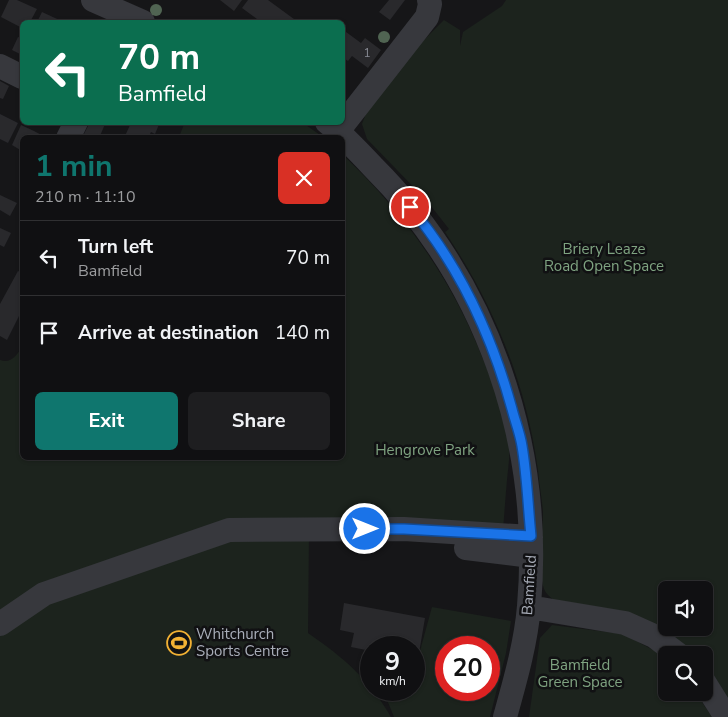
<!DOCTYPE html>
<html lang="en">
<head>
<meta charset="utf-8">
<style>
  :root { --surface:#101012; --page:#1e1e20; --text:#f1f3f6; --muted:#9c9d9f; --line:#303032; --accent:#0f766e }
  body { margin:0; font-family:"Nunito Sans",sans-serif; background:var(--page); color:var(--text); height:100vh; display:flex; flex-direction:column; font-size:19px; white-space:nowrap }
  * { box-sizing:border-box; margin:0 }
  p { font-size:16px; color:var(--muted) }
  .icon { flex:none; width:28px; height:28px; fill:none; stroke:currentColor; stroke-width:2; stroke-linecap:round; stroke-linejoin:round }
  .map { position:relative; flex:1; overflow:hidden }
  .panel { position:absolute; left:20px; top:135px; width:325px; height:325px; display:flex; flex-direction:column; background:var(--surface); border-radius:8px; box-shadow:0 1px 4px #0004,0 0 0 1px var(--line) }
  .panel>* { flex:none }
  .guide { position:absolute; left:20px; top:20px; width:325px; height:105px; border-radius:8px; box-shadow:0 1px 4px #0004,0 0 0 1px var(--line); background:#0b6e4f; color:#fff; overflow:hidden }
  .tools { position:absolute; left:658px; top:581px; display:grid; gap:10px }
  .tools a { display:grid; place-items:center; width:55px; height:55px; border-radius:8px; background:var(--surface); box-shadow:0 1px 4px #0004,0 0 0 1px var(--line); font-size:25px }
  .speed { position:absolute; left:360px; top:636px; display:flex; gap:10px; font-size:25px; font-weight:700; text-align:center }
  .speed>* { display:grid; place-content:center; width:65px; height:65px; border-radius:50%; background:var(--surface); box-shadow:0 1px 4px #0004,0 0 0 1px var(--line); line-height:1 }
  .speed small { font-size:12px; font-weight:400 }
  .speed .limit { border:8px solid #d22; background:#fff; color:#111 }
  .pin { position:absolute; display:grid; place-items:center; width:42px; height:42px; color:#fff; margin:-21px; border:2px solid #fff; border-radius:50%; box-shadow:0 1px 5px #0007 }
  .me { position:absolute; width:55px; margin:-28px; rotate:90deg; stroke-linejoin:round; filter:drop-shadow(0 0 4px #0008) }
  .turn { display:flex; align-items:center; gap:18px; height:105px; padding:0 15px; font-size:22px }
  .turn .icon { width:65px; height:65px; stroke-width:2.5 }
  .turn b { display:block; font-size:35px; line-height:42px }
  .round { display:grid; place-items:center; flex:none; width:52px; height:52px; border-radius:8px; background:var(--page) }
  .summary { display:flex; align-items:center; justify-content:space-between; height:85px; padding:0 15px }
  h1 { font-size:30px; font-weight:700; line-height:38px; color:var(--accent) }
  .button { display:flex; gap:10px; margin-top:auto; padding:10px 15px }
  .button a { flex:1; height:58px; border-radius:8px; background:var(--accent); color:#fff; font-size:20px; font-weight:700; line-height:58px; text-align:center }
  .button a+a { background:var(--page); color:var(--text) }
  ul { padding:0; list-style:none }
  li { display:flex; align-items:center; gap:15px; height:75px; padding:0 15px; border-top:1px solid var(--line) }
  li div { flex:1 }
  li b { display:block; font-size:19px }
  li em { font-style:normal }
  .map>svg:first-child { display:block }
</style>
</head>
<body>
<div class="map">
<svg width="728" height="717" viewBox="0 0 728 717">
  <rect width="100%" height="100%" fill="#161618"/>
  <path fill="#1c231d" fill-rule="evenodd" d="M506 0H728V706L704 669V655H691L674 641 556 602C553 599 547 595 545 591 537 575 543 531 543 512 542 498 539 484 538 470 526 383 494 305 445 232L449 229 427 201 367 139 362 124 368 108 417 47 444 20 460 30V46L463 32 502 6ZM666 590H704V628H666Z
    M185 122 303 123 323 137H179Z
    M343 155C405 214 451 278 483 359 495 387 505 416 509 446 510 457 508 469 507 480 505 501 504 521 502 541L309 531 308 633C344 658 369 679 391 717H0V360C11 364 17 355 22 347V458H342Z
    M432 607 511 621 506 653 490 717H394L383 690H414V662H417ZM446 648H489V690H446Z
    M552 625 623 634 655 651 666 661V692L696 693 712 717H529L540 638Z"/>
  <path fill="#29292c" d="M9 0H17L37 9 30 22H22V28L1 17Z
    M220 0H242L234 11Z
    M248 0H268L298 22 301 19 306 22H261L242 8Z
    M389 0H405L390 20 379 12Z
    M42 12 55 18 64 22H37Z
    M342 29 361 43 365 38 381 50 368 68 352 56 348 61 342 57Z
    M18 37 22 38V55L12 50Z
    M0 81 9 86 3 99 0 98Z
    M0 114 18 123 8 143 0 139Z
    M90 122H106L99 138H82Z
    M136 122H160L155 134 151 132 148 138H124L131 123 135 125Z
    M21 125 34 131 47 138H22V151L12 145Z
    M0 195 17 203 10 216 0 210Z
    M0 228 11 233 4 247 0 245Z
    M18 271 22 273V310L7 340 0 336V304Z
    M344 603 425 618 418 659 414 658V648H371V651L351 647 354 633 340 630Z"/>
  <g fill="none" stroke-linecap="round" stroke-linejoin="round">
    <path stroke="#37383d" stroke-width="24" d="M93 0 143 22
      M0 66 22 77
      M327 122C344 136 358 151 373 167 488 282 543 444 529 606 526 643 515 681 505 717
      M338 131 427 17 430 4 429 0
      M68 138 76 122
      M466 548 531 556
      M529 607 625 623 654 636 679 655
      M0 624 44 594 229 530 404 529 531 537
      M704 682 726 717"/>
  </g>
  <g fill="#506452">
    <circle cx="156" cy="10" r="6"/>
    <circle cx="384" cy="37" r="6"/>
  </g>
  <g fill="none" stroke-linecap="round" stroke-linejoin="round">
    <g stroke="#114b97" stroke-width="12">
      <path id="route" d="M365 529H404L531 536C528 507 527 475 522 446 520 433 515 421 512 409 492 336 459 265 410 207"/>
    </g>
    <use href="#route" stroke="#1a73e8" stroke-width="9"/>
  </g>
  <defs>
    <g id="stadium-ring" transform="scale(1.25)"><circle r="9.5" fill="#111113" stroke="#f2b134" stroke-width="1.5"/><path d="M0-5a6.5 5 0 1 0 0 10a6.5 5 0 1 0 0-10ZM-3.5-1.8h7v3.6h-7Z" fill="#f2b134"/></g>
  </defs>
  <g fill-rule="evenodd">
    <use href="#stadium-ring" x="179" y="643"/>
  </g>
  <g text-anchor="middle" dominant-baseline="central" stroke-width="5" stroke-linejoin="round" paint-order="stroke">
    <g font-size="12" fill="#888b94">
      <text x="367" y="53">1</text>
    </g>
    <g font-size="15" fill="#7fa381" stroke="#111113">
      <text x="604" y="249">Briery Leaze<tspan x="604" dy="17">Road Open Space</tspan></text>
      <text x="425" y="450">Hengrove Park</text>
      <text x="580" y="665">Bamfield<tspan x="580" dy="17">Green Space</tspan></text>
    </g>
    <g font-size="15" fill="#a8adb8" stroke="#111113">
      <text transform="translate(529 585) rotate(-86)">Bamfield</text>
    </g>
    <g font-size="15" fill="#a8adb8" stroke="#111113" text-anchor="start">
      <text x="196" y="634">Whitchurch<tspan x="196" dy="17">Sports Centre</tspan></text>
    </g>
  </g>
</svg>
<div class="tools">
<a><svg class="icon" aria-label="sound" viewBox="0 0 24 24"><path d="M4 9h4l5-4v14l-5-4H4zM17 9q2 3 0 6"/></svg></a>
<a><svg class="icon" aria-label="search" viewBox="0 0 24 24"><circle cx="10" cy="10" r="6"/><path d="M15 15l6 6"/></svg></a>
</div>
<div class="speed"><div>9<small>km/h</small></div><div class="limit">20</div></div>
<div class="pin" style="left:410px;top:207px;background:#d93025"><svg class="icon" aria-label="arrive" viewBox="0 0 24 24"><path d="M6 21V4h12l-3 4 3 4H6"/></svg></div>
<svg class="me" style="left:365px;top:529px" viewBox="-20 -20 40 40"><circle r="17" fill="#1a73e8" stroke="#fff" stroke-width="3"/><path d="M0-11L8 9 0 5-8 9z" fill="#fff"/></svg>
<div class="guide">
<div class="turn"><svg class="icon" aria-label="left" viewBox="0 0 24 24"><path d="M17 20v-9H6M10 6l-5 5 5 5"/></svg><div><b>70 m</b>Bamfield</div></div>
</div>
<section class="panel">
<div class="summary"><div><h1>1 min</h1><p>210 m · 11:10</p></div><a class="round" style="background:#d93025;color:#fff"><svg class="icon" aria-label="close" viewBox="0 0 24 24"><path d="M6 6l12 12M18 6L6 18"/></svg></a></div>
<ul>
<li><svg class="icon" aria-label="left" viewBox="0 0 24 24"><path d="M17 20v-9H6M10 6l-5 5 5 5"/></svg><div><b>Turn left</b><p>Bamfield</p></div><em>70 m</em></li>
<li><svg class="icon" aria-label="arrive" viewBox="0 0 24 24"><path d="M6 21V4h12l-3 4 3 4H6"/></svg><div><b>Arrive at destination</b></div><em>140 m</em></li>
</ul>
<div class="button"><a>Exit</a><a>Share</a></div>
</section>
</div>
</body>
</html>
